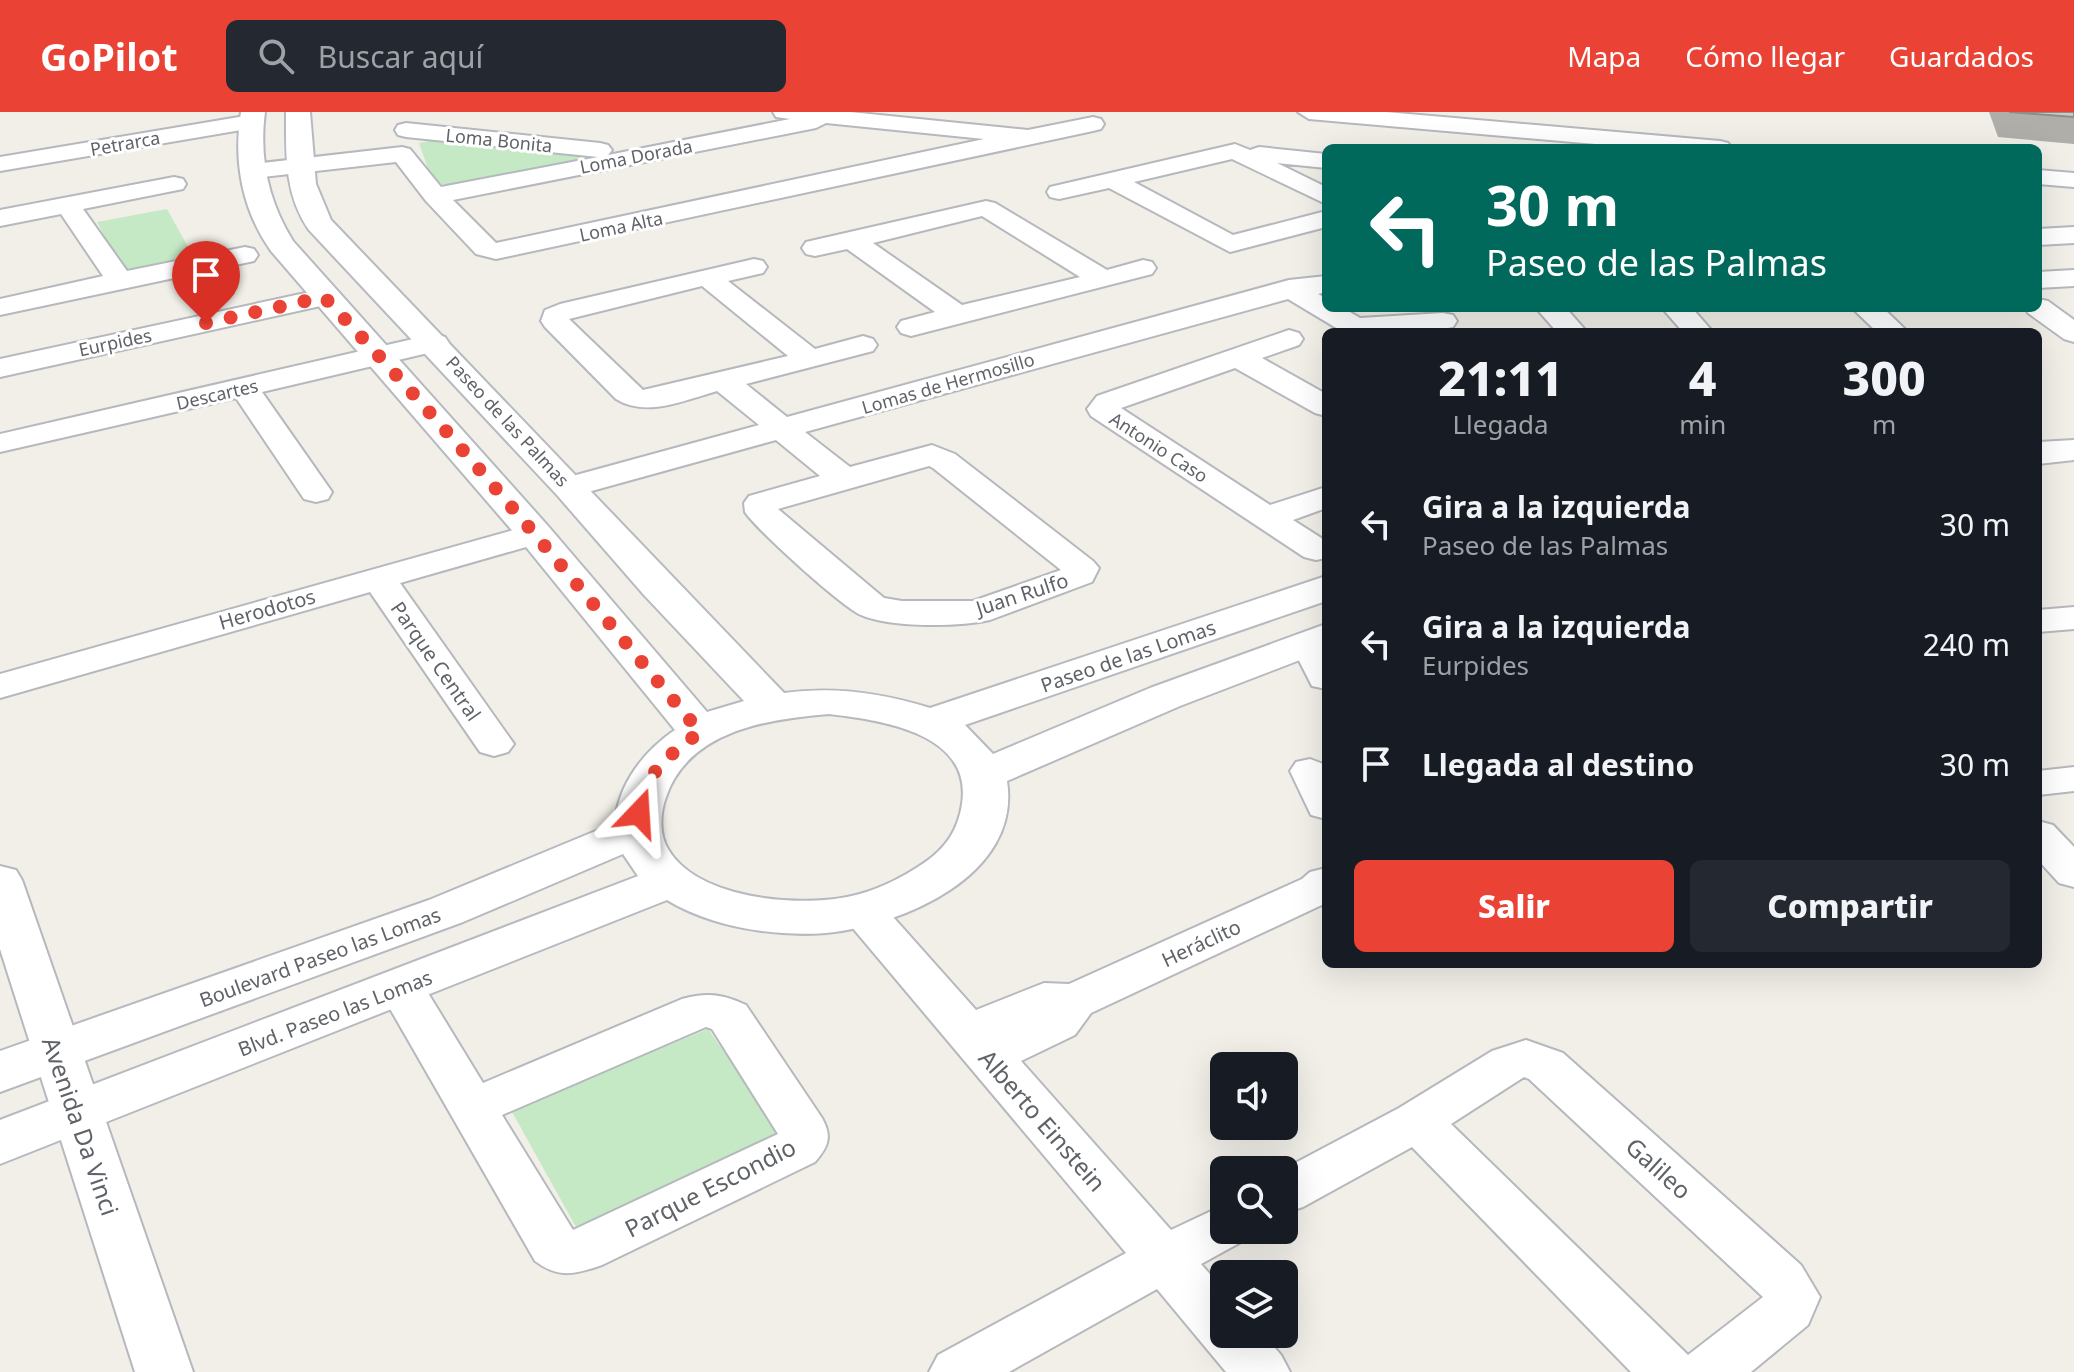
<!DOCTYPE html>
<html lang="es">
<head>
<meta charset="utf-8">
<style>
  :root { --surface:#171b24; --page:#242831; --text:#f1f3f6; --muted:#9ea1a6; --accent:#ea4335 }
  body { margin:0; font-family:"Noto Sans",sans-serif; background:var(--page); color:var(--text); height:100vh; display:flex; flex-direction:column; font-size:30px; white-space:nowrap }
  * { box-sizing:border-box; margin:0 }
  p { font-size:26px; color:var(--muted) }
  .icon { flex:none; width:44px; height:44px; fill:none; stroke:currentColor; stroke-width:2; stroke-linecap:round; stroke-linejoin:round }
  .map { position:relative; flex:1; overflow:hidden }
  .panel { position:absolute; left:1322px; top:216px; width:720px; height:640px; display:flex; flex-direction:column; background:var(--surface); border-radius:12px; box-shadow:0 8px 32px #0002 }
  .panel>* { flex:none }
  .guide { position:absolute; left:1322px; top:32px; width:720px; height:168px; border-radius:12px; box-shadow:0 8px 32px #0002; background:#00695c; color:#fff; overflow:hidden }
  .buttons { position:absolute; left:1210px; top:940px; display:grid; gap:16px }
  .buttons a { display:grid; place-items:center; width:88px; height:88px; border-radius:12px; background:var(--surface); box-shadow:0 8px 32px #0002; font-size:40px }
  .pin { position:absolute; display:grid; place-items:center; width:68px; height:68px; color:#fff; margin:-82px -34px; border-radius:50% 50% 50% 0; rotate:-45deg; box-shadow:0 0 8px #0007 }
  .pin .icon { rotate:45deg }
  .me { position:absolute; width:88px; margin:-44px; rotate:20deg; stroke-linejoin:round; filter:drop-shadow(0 0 6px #0008) }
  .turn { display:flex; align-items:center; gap:28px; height:168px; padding:0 32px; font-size:36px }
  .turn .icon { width:104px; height:104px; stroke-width:2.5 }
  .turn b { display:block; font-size:56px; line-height:68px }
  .eta { display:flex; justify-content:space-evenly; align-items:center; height:136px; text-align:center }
  .eta b { font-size:48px; font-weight:800; line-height:56px }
  .action { display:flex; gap:16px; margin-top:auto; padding:16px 32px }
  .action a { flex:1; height:92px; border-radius:12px; background:var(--accent); color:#fff; font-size:32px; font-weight:800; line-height:92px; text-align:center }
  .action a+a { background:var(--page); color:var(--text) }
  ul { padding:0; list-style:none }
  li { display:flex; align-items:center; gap:24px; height:120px; padding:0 32px }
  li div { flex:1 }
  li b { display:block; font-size:30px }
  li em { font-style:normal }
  header { display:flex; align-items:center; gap:48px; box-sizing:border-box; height:112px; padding:0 40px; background:var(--accent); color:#fff }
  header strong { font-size:38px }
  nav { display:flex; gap:44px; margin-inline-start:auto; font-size:28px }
  .search { width:560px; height:72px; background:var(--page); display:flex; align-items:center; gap:20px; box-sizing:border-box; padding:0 28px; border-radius:12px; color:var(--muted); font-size:30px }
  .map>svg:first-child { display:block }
</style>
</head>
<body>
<header>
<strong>GoPilot</strong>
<div class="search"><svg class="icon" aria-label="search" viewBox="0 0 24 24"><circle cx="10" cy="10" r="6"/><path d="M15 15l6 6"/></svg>Buscar aquí</div>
<nav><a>Mapa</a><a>Cómo llegar</a><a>Guardados</a></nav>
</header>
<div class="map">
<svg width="2074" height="1260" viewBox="0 0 2074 1260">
  <rect width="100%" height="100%" fill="#f1efe8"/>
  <path fill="#c5e8c5" d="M445 26 588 40 583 49 450 73 433 71 419 31Z
    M167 97 193 144 122 158 97 110Z
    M708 917 788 1031 581 1124 511 998Z"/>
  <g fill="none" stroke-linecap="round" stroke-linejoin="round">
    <g stroke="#b5b8bc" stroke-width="4">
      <path id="street" d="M773 0H850L1028 18 1093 5 1101 7 1104 12 1101 17 1093 19 496 147 476 142 426 89 396 50 253 66 245 64 241 59 245 54 253 52 402 35 410 37 441 75 598 45 406 25 398 23 395 18 398 13 406 11 600 31 608 33 612 38 608 43 790 7 776 5ZM826 11 984 27 496 131 453 88 816 16Z
        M1298 0H1386L1720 29 1728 31 1732 36H1641L1309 7Z
        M251 3 259 5 262 10 259 15 0 59V45Z
        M1235 32 1250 38 1259 35 1326 42V56L1277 51 1326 75V92L1232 47 1134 70 1233 123 1326 99V115L1230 140 1109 76 1059 87 1050 85 1047 80 1050 75Z
        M2038 58 2074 61V75L2038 72Z
        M174 65 183 67 186 72 183 77 83 97 127 159 245 135 254 137 258 143 254 149 0 203V187L103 164 61 102 0 114V98Z
        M986 89 995 91 1107 158 1143 148 1152 150 1156 156 1152 162 911 224 901 221 897 215 901 209 935 200 847 137 815 144 806 142 802 136 806 130ZM982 104 1080 165 962 193 873 131Z
        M2074 115V131L2038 133V117Z
        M754 147 763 149 767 155 763 161 728 169 815 237 863 224 873 227 877 233 873 239 746 272 787 305 1289 168 1326 164V180L1318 182 1326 186V196H1343L1360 206 1443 201 1453 203 1457 209 1453 215 1443 217 1343 220 1288 187 805 320 850 355 932 333 955 342 1093 449 1099 456 1092 470 990 508C960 515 890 516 861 503 841 494 758 419 745 400L744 391 749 384 820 364 776 328 570 385 558 382 554 375 558 368 759 313 717 279C685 288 647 306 616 287L545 215 541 209 545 198 560 192ZM702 174 788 244 643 278 569 207ZM929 354 933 356 1061 458 973 489H902L884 486 778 397Z
        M2074 158V174L2038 176V160Z
        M324 177 334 179 338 185 334 191 0 265V247Z
        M2038 187 2048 189 2074 208V230L2064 227 2028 201 2025 196H2038Z
        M1536 196H1566L1587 220H1557Z
        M1662 196H1692L1713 220H1683Z
        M1852 196H1883L1908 220H1877Z
        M1289 218 1299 221 1303 227 1299 233 1262 246 1326 282V304L1315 301 1235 256 1121 296 1270 393 1326 375V396L1293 408 1326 429V446L1316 448 1304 445 1091 304 1087 297 1097 284Z
        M435 222 445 225 449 231 445 237 262 280 332 380 328 387 316 390 304 387 236 286 0 340V322Z
        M535 412 547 415 552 422 547 429 400 471 514 632 508 640 494 644 480 640 370 480 0 586V562Z
        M2074 495V517L2038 520V498Z
        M1309 520 1322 523 1326 529V577L1312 574 1290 531 1296 523Z
        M1310 647 1326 653V707L1311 703 1290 659 1296 650Z
        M2074 655V679L2038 683V659Z
        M2038 709 2053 713 2074 735V775L2059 771 2038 748Z
        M0 754 16 758 22 768 193 1260H135L0 837Z
        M1326 756V791L1091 901 1075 923 1021 949 1171 1118 1224 1093V1118H1249L1243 1129 1201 1152 1224 1178V1222H1263L1281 1243 1290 1260H1226L1157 1177 1009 1260H929L938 1243 1126 1141 846 808 840 798 846 788 862 783 878 788 976 898 1044 871 1069 872 1302 767 1310 760Z
        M400 858 417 863 483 971 682 887C707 880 723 882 746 893L822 1006C832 1024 829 1034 815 1050L602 1153C576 1162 559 1167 535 1149L377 874 383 863ZM706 915 712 917 778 1022 573 1118 502 1003Z
        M1526 928 1563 941 1801 1153 1820 1185 1808 1213 1751 1260H1631L1412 1035 1303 1095 1284 1101V1058H1282L1399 996 1492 939ZM1524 965 1529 967 1763 1185 1688 1243 1451 1012Z"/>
    </g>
    <g stroke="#b6babf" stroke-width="4">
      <path id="secondary" d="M241 0H265C259 46 268 89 293 129L548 414 707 600 744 589 644 483 557 383 309 118C284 82 286 42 286 0H310L316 72 331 108 784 581C835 574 882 581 930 596L1326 464V489L965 613 993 642 1150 576 1326 512V538L1180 594 1007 669C1022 763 902 814 826 821 775 825 711 815 667 788L0 1052V1008L638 764 623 742 463 810 0 980V939L429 788 615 711C618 672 644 639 675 618L522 430 271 139C242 98 233 49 241 0ZM829 602C879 608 973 620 962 692 958 718 946 736 924 751 902 766 874 780 847 785 797 795 697 787 668 737 659 722 660 701 666 685 689 618 769 607 829 602Z
        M2074 328V348L2038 352V330Z"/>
    </g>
    <use href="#street" fill="#fff" fill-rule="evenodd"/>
    <use href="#secondary" fill="#fff" fill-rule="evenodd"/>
  </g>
  <path fill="#afaea9" d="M1989 0H2074V32L1998 25Z"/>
  <path fill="#cccac5" stroke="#8f8d8a" stroke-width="2" d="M2009 0H2074V5Z"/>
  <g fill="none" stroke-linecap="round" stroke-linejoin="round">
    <path stroke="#ea4335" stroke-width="14" stroke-dasharray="0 25.2" d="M206 211 324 185C456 324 577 473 700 620 671 642 642 662 639 701"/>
  </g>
  <g text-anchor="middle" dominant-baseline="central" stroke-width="6" stroke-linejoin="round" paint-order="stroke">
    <g font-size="18" fill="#5f6368" stroke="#fff">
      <text transform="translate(499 28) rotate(6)">Loma Bonita</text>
      <text transform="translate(125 31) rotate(-10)">Petrarca</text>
      <text transform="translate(636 44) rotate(-11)">Loma Dorada</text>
      <text transform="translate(621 114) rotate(-12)">Loma Alta</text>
      <text transform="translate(115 230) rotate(-12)">Eurpides</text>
      <text transform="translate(948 271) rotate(-16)">Lomas de Hermosillo</text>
      <text transform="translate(217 282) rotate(-13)">Descartes</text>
      <text transform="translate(508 309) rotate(47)">Paseo de las Palmas</text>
      <text transform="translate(1159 335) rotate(33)">Antonio Caso</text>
    </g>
    <g font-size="20" fill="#5f6368" stroke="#fff">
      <text transform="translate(1022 482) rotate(-18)">Juan Rulfo</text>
      <text transform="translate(267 497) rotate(-16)">Herodotos</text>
      <text transform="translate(1128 544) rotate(-19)">Paseo de las Lomas</text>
      <text transform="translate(436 549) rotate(55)">Parque Central</text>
      <text transform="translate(1201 831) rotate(-25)">Heráclito</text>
      <text transform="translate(320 845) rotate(-20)">Boulevard Paseo las Lomas</text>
      <text transform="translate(335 901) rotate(-21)">Blvd. Paseo las Lomas</text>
    </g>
    <g font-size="24" fill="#5f6368" stroke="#fff">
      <text transform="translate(1043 1008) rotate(49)">Alberto Einstein</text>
      <text transform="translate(81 1014) rotate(71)">Avenida Da Vinci</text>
      <text transform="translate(1659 1056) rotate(42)">Galileo</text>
      <text transform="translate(710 1075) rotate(-27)">Parque Escondio</text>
    </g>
  </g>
</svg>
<div class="buttons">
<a><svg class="icon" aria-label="sound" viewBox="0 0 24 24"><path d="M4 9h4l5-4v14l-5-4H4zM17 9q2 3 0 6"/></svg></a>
<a><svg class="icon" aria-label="search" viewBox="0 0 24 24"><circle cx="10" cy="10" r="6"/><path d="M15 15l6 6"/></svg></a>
<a><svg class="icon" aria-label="layers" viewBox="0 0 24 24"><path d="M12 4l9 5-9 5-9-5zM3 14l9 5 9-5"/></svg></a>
</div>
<div class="pin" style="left:206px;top:211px;background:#d93025"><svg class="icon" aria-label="arrive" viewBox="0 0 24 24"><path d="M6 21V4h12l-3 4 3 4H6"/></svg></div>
<svg class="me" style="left:639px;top:701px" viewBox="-20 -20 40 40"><path d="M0-17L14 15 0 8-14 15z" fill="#ea4335" stroke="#fff" stroke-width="4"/></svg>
<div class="guide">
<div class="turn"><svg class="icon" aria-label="left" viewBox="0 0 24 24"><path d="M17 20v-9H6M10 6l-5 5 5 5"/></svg><div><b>30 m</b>Paseo de las Palmas</div></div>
</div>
<section class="panel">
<div class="eta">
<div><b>21:11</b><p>Llegada</p></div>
<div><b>4</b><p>min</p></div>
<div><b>300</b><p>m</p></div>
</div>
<ul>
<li><svg class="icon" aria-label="left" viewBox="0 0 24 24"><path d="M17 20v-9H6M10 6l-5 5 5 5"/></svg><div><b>Gira a la izquierda</b><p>Paseo de las Palmas</p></div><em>30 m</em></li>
<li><svg class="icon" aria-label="left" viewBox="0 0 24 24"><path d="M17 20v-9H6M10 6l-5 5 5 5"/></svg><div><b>Gira a la izquierda</b><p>Eurpides</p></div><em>240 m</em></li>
<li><svg class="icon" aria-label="arrive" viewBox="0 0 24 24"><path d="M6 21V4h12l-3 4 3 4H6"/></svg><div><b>Llegada al destino</b></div><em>30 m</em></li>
</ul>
<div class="action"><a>Salir</a><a>Compartir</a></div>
</section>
</div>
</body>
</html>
